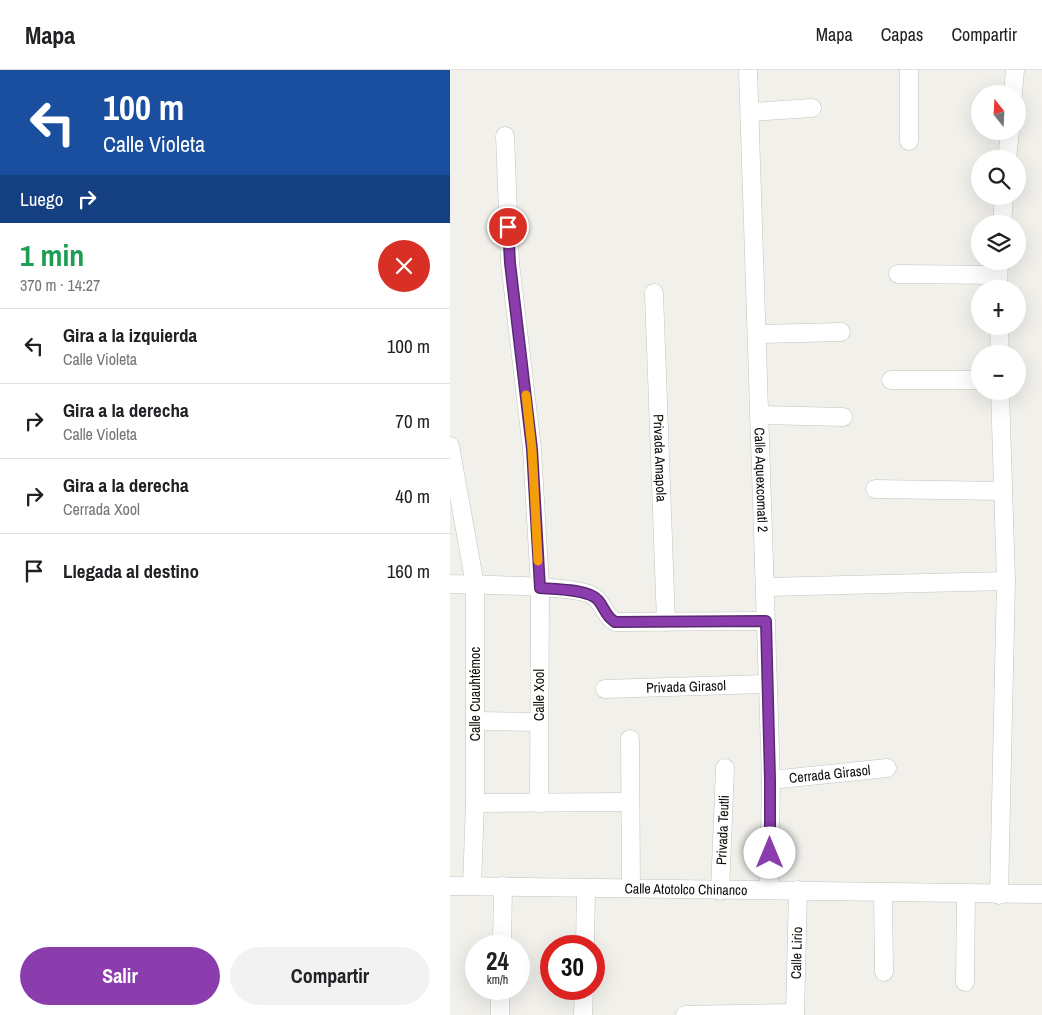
<!DOCTYPE html>
<html lang="es">
<head>
<meta charset="utf-8">
<style>
  :root { --surface:#fff; --page:#f2f2f2; --text:#202124; --muted:#757577; --line:#e0e0e0; --accent:#8b3dad }
  body { margin:0; font-family:"Archivo Narrow",sans-serif; background:var(--page); color:var(--text); height:100vh; display:flex; flex-direction:column; font-size:19px; white-space:nowrap }
  * { box-sizing:border-box; margin:0 }
  p { font-size:16px; color:var(--muted) }
  .icon { flex:none; width:28px; height:28px; fill:none; stroke:currentColor; stroke-width:2; stroke-linecap:round; stroke-linejoin:round }
  .map { position:relative; flex:1; overflow:hidden }
  .side { display:flex; flex-direction:column; background:var(--surface); width:450px }
  .side>* { flex:none }
  .guide { background:#1a4fa0; color:#fff; overflow:hidden }
  .needle { width:32px; rotate:342deg }
  .fabs { position:absolute; left:521px; top:15px; display:grid; gap:10px }
  .fabs a { display:grid; place-items:center; width:55px; height:55px; border-radius:50%; background:var(--surface); box-shadow:0 5px 20px #0002; font-size:25px }
  .speed { position:absolute; left:15px; top:865px; display:flex; gap:10px; font-size:25px; font-weight:700; text-align:center }
  .speed>* { display:grid; place-content:center; width:65px; height:65px; border-radius:50%; background:var(--surface); box-shadow:0 5px 20px #0002; line-height:1 }
  .speed small { font-size:12px; font-weight:400 }
  .speed .limit { border:8px solid #d22; background:#fff; color:#111 }
  .pin { position:absolute; display:grid; place-items:center; width:42px; height:42px; color:#fff; margin:-21px; border:2px solid #fff; border-radius:50%; box-shadow:0 1px 5px #0007 }
  .me { position:absolute; width:55px; margin:-28px; rotate:0deg; stroke-linejoin:round; filter:drop-shadow(0 0 4px #0008) }
  .turn { display:flex; align-items:center; gap:18px; height:105px; padding:0 20px; font-size:22px }
  .turn .icon { width:65px; height:65px; stroke-width:2.5 }
  .turn b { display:block; font-size:35px; line-height:42px }
  .then { display:flex; align-items:center; height:48px; padding:0 20px; background:#0003; gap:10px; font-size:19px }
  .round { display:grid; place-items:center; flex:none; width:52px; height:52px; border-radius:26px; background:var(--page) }
  .overview { display:flex; align-items:center; justify-content:space-between; height:85px; padding:0 20px }
  h1 { font-size:30px; font-weight:800; line-height:38px; color:#1e9e55 }
  .button { display:flex; gap:10px; margin-top:auto; padding:10px 20px }
  .button a { flex:1; height:58px; border-radius:30px; background:var(--accent); color:#fff; font-size:20px; font-weight:800; line-height:58px; text-align:center }
  .button a+a { background:var(--page); color:var(--text) }
  ul { padding:0; list-style:none }
  li { display:flex; align-items:center; gap:15px; height:75px; padding:0 20px; border-top:1px solid var(--line) }
  li div { flex:1 }
  li b { display:block; font-size:19px }
  li em { font-style:normal }
  header { display:flex; align-items:center; gap:30px; box-sizing:border-box; height:70px; padding:0 25px; background:var(--surface); border-bottom:1px solid var(--line) }
  header strong { font-size:24px }
  nav { display:flex; gap:28px; margin-inline-start:auto; font-size:18px }
  main { display:flex; flex:1; min-height:0 }
  .map>svg:first-child { display:block }
</style>
</head>
<body>
<header>
<strong>Mapa</strong>
<nav><a>Mapa</a><a>Capas</a><a>Compartir</a></nav>
</header>
<main>
<section class="side">
<div class="guide">
<div class="turn"><svg class="icon" aria-label="left" viewBox="0 0 24 24"><path d="M17 20v-9H6M10 6l-5 5 5 5"/></svg><div><b>100 m</b>Calle Violeta</div></div>
<div class="then">Luego<svg class="icon" aria-label="right" viewBox="0 0 24 24"><path d="M7 20v-9h11M14 6l5 5-5 5"/></svg></div>
</div>
<div class="overview"><div><h1>1 min</h1><p>370 m · 14:27</p></div><a class="round" style="background:#d93025;color:#fff"><svg class="icon" aria-label="close" viewBox="0 0 24 24"><path d="M6 6l12 12M18 6L6 18"/></svg></a></div>
<ul>
<li><svg class="icon" aria-label="left" viewBox="0 0 24 24"><path d="M17 20v-9H6M10 6l-5 5 5 5"/></svg><div><b>Gira a la izquierda</b><p>Calle Violeta</p></div><em>100 m</em></li>
<li><svg class="icon" aria-label="right" viewBox="0 0 24 24"><path d="M7 20v-9h11M14 6l5 5-5 5"/></svg><div><b>Gira a la derecha</b><p>Calle Violeta</p></div><em>70 m</em></li>
<li><svg class="icon" aria-label="right" viewBox="0 0 24 24"><path d="M7 20v-9h11M14 6l5 5-5 5"/></svg><div><b>Gira a la derecha</b><p>Cerrada Xool</p></div><em>40 m</em></li>
<li><svg class="icon" aria-label="arrive" viewBox="0 0 24 24"><path d="M6 21V4h12l-3 4 3 4H6"/></svg><div><b>Llegada al destino</b></div><em>160 m</em></li>
</ul>
<div class="button"><a>Salir</a><a>Compartir</a></div>
</section>
<div class="map">
<svg width="592" height="945" viewBox="0 0 592 945">
  <rect width="100%" height="100%" fill="#f1f0eb"/>
  <g fill="none" stroke-linecap="round" stroke-linejoin="round">
    <g stroke="#c3c3bd" stroke-width="19">
      <g id="minor">
        <path id="s1" d="M298 0 321 710 319 819"/>
        <path d="M459 0V71"/>
        <path d="M563 24 565 0"/>
        <path d="M301 42 362 38"/>
        <path d="M55 66 60 193 82 379 90 517 89 733"/>
        <path d="M557 89 560 61"/>
        <path d="M552 154 554 126"/>
        <path d="M448 204 548 205"/>
        <path d="M548 219 549 191"/>
        <path id="s2" d="M204 223 216 552"/>
        <path d="M549 256 550 284"/>
        <path d="M307 264 391 262"/>
        <path d="M441 310H530"/>
        <path d="M309 345 393 347"/>
        <path d="M0 376 25 515V733L22 815"/>
        <path d="M425 419 553 421"/>
        <path d="M0 514C24 515 129 515 143 526 154 533 154 545 165 552L316 551"/>
        <path d="M315 517 556 511"/>
        <path id="s3" d="M155 619 317 614"/>
        <path d="M25 651 89 652"/>
        <path d="M180 669 181 818"/>
        <path id="s4" d="M321 710 437 698"/>
        <path d="M25 733 180 732"/>
        <path id="s5" d="M0 816 592 824"/>
        <path id="s6" d="M270 821 275 698"/>
        <path d="M433 822 434 902"/>
        <path d="M549 825 556 511 550 321"/>
        <path d="M52 876 53 816"/>
        <path d="M135 876 136 818"/>
        <path d="M515 912 516 824"/>
        <path d="M50 945V919"/>
        <path d="M133 945 134 919"/>
        <path d="M235 945 345 943"/>
        <path id="s7" d="M345 945 348 820"/>
      </g>
    </g>
    <use href="#minor" stroke="#fff" stroke-width="18"/>
  </g>
  <g fill="none" stroke-linecap="round" stroke-linejoin="round">
    <g stroke="#5a2870" stroke-width="12">
      <path id="route" d="M58 157 60 193 82 379 90 518C104 519 139 519 148 530 155 538 155 546 165 552L316 551 320 710V783"/>
    </g>
    <use href="#route" stroke="#8b3dad" stroke-width="9"/>
    <path stroke="#f59e0b" stroke-width="9" d="M76 325 82 379 88 491"/>
  </g>
  <g text-anchor="middle" dominant-baseline="central" stroke-width="4.5" stroke-linejoin="round" paint-order="stroke">
    <g font-size="14" fill="#0d0d0b" stroke="#fffffe">
      <text stroke="none"><textPath href="#s2" startOffset="165">Privada Amapola</textPath></text>
      <text stroke="none"><textPath href="#s1" startOffset="410">Calle Aquexcomatl 2</textPath></text>
      <text stroke="none"><textPath href="#s3" startOffset="81">Privada Girasol</textPath></text>
      <text transform="translate(25 624) rotate(-90)">Calle Cuauhtémoc</text>
      <text transform="translate(89 625) rotate(-90)">Calle Xool</text>
      <text stroke="none"><textPath href="#s4" startOffset="59">Cerrada Girasol</textPath></text>
      <text stroke="none"><textPath href="#s6" startOffset="61">Privada Teutli</textPath></text>
      <text stroke="none"><textPath href="#s5" startOffset="236">Calle Atotolco Chinanco</textPath></text>
      <text stroke="none"><textPath href="#s7" startOffset="62">Calle Lirio</textPath></text>
    </g>
  </g>
</svg>
<div class="fabs">
<a><svg class="needle" viewBox="-14 -14 28 28"><path d="M0-13l5 13h-10z" fill="#e53935"/><path d="M0 13l5-13h-10z" fill="#757577"/></svg></a>
<a><svg class="icon" aria-label="search" viewBox="0 0 24 24"><circle cx="10" cy="10" r="6"/><path d="M15 15l6 6"/></svg></a>
<a><svg class="icon" aria-label="layers" viewBox="0 0 24 24"><path d="M12 4l9 5-9 5-9-5zM3 14l9 5 9-5"/></svg></a>
<a>+</a>
<a>−</a>
</div>
<div class="speed"><div>24<small>km/h</small></div><div class="limit">30</div></div>
<div class="pin" style="left:58px;top:157px;background:#d93025"><svg class="icon" aria-label="arrive" viewBox="0 0 24 24"><path d="M6 21V4h12l-3 4 3 4H6"/></svg></div>
<svg class="me" style="left:320px;top:783px" viewBox="-20 -20 40 40"><circle r="19" fill="#fff"/><path d="M0-13L10 11 0 6-10 11z" fill="#8b3dad"/></svg>
</div>
</main>
</body>
</html>
